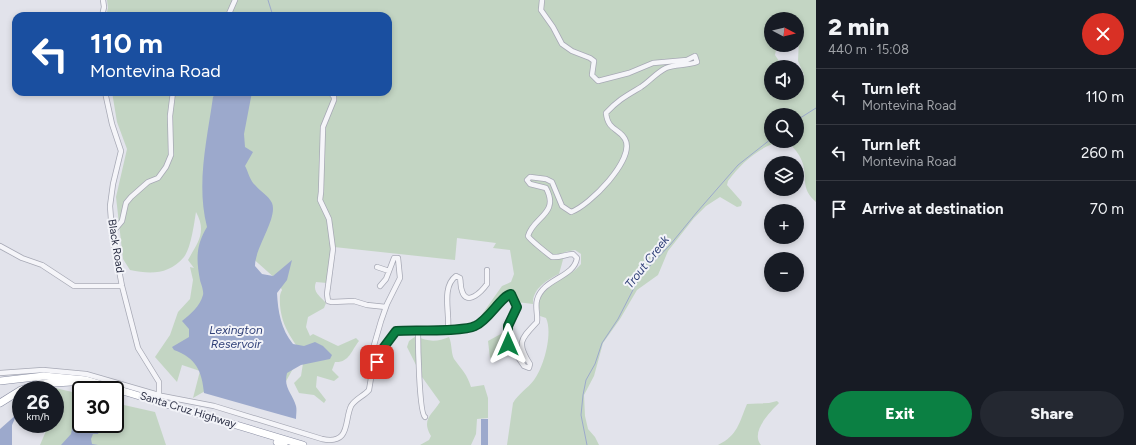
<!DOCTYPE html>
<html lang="en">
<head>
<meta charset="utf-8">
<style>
  :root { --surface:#171b24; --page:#242831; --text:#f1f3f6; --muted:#9ea1a6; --line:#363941; --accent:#0b8043 }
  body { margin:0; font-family:Figtree,sans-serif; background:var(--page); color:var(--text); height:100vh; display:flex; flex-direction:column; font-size:15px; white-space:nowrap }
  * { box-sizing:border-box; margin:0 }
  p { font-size:13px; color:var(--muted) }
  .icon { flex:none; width:22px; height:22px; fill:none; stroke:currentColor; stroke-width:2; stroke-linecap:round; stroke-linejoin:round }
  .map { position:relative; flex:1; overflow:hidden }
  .drawer { display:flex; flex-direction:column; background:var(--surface); width:320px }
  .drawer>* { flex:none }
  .guide { position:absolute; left:12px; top:12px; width:380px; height:84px; border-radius:12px; box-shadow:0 2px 6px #0003; background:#1a4fa0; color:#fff; overflow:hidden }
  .needle { width:26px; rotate:97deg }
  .tools { position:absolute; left:764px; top:12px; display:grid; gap:8px }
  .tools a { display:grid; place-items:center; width:40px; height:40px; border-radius:50%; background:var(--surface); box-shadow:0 2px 6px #0003; font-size:20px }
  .speed { position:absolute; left:12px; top:381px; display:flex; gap:8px; font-size:20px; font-weight:700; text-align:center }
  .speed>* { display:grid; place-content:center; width:52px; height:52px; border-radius:50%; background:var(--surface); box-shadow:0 2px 6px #0003; line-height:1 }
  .speed small { font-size:10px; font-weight:400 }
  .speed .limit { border:2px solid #111; border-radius:6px; background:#fff; color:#111 }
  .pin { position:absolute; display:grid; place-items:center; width:34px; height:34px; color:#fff; margin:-17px; border-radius:8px; box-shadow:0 2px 6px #0006 }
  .me { position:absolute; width:44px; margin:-22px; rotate:0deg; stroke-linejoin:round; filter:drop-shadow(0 0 3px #0008) }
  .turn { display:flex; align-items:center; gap:14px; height:84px; padding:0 12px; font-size:18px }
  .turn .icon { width:52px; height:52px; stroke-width:2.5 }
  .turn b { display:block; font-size:28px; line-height:34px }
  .round { display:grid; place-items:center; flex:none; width:42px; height:42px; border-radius:21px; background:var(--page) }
  .head { display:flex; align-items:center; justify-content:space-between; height:68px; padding:0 12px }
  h1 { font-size:24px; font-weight:800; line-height:30px }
  .primary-button { display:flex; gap:8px; margin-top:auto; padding:8px 12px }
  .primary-button a { flex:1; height:46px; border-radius:24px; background:var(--accent); color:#fff; font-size:16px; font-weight:800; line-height:46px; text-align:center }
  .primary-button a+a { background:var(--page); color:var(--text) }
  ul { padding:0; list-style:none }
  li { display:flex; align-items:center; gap:12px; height:56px; padding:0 12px; border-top:1px solid var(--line) }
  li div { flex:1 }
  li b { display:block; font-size:15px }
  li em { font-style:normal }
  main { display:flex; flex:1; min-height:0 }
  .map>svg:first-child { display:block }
</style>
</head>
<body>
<main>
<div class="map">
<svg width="816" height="445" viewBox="0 0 816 445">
  <rect width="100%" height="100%" fill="#e2e3eb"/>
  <path fill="#c3d5c3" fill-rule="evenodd" d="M107 0H816V202C801 189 807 180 803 164 800 154 794 148 787 141H797V115H771V141H781C759 147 741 163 728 181L727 185 742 202 741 206 737 207 720 197 706 206 694 218 668 251 658 275 637 290 620 319 603 343 594 376 584 395 585 416 588 429 595 437 599 445H507L513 403C518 394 527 389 534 380 544 367 553 333 546 318L540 316C540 312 538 305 539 301 543 284 570 278 581 264V254L575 250 565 252 561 255 564 256 559 274C547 280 532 289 533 304L517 302 514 292 508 290 494 310 478 320 502 286 511 282 514 274 510 250 493 248 496 243 457 238 455 260 334 247 327 283 316 282C312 292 320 296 326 303L324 308 308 317 306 327 310 336 313 334 338 346 356 338 359 341C351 351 349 363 335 362L332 370 339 377 334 381 317 376 316 387 326 400 324 403 314 395 299 393 294 383 301 376 304 357C292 338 282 328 280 305 280 300 279 295 282 290L277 280 250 256 241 237 286 344 299 358 285 383 264 357 193 398 200 371 182 365 177 382 155 357 170 335 178 312 190 299 193 280 190 267 194 268 188 260C198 242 207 232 196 212 194 224 191 248 184 257 169 275 150 274 130 270L123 259 116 197 127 149 117 122 112 92H388V16H106L108 8ZM771 19H797V32L799 38 798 61 804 75 797 86V93H771V67H783L775 55 777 45H771Z
    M508 330 509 347 490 358 488 341Z
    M416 336C427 342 438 342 449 337 452 343 451 354 454 359 462 370 467 374 471 387L484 385 488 398V418L477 419 476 434 471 445H420L429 440 431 436C421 419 432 415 440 402L422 377 407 347 409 341Z
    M55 388 81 394V424H115V403L155 412 166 445H40L49 424H55V390H52Z
    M777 401 779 403C770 412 750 432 761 445H718C738 435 739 423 747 404L769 403Z"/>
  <path fill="#9ca9cc" d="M217 92H252L244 134 245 147 253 152 245 166C248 171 250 181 255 185 261 192 268 195 272 203 278 218 255 247 255 266L262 274 273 276 292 260 287 280 277 293C278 312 281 329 293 344L304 346 315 342 323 346 332 355 330 359 301 365 287 373C283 388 293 394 296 406 297 410 296 415 296 419L204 393C202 371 196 358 174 350L172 347 189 337V329L182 321C191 314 200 306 203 295 204 291 201 284 200 280 196 259 196 245 207 227 196 184 207 140 213 97Z
    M17 414 12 425V445H0V429Z
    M481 419H488V445H481Z
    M73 424 98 428 102 425 98 434H93L91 439 92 444 98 445H61L71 434Z"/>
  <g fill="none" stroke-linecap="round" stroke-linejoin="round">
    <path stroke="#9ca9cc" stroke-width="1" d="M268 0 273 16
      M797 120 816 108
      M587 445 581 415 583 395 586 380 595 364 602 343 618 319 636 284 644 272 670 245 697 212 738 165 771 139"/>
    <g stroke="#a7a9b5" stroke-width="6">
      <path id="minor" d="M102 16 104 7 103 0
        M228 16 235 0
        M105 92 112 124 121 151 113 184 110 206 112 233 122 286 138 348 159 382V395
        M330 92 334 97V100L323 127 321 192 320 200 329 219 333 249 327 294 328 301 332 302 354 301 367 305 386 307
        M112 233 122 221 126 203 131 197 148 182 158 178 166 167 171 155 170 116 173 92
        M0 246 22 258 42 265 74 286H122
        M377 267 389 271
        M418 330C418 342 419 413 425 417
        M448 330C450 313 441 287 456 276L460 278C461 282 460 286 462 291 467 307 482 291 487 284V270
        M372 372 370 368V359L381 321 387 304 400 278 398 258H394L386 279 380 286
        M0 373 43 370 86 374 162 396 214 406 322 439C351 445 344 421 351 406 355 399 364 396 369 390L372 372 381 351 396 331 474 327 486 320 509 294 513 295 517 307 509 323 507 341 524 366 529 368 530 364C516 342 521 339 537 322 538 315 535 307 537 300 543 278 574 278 577 258L573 254C566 254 560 258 552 257 548 254 529 239 528 236 533 217 560 214 546 188L530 184 527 180 530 177 546 179 552 182 562 206 571 212C589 206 636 159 625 139 619 128 608 131 606 113 618 100 626 96 641 87 650 81 656 73 666 68 675 64 687 66 697 62L695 56 687 60 653 63 629 73 598 81 592 75 594 61 590 58 572 51 562 44 553 27 541 10 542 0"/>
    </g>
    <g stroke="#898da2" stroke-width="8">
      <path id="highway" d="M0 381 44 376 86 380 303 445
        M21 390 38 384 71 382
        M0 403 21 390
        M277 442 284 445"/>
    </g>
    <use href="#minor" stroke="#f5f5f9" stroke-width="4.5"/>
    <use href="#highway" stroke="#fff" stroke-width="7"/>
  </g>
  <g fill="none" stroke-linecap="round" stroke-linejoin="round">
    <g stroke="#07532c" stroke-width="10">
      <path id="route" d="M377 362 381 351 396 331C413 330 463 332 475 326 489 320 501 296 511 294L517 307 508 326V344"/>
    </g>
    <use href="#route" stroke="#0b8043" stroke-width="7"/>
  </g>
  <g text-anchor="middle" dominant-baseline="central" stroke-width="4" stroke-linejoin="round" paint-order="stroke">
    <g font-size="11" fill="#292d43" stroke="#f2f3f8">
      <text transform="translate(116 246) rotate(81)">Black Road</text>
      <text transform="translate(188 410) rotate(17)">Santa Cruz Highway</text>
    </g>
    <g font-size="12" font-style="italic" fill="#324279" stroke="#f2f3f8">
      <text transform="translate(647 262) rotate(-52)">Trout Creek</text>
      <text x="236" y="330">Lexington<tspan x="236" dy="14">Reservoir</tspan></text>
    </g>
  </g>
</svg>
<div class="tools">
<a><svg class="needle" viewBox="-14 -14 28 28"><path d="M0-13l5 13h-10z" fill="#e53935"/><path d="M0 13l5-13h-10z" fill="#9ea1a6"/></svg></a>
<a><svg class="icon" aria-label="sound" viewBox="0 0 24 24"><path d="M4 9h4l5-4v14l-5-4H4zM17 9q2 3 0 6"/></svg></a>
<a><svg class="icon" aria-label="search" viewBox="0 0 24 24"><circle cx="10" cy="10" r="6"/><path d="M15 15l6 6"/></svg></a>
<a><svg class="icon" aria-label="layers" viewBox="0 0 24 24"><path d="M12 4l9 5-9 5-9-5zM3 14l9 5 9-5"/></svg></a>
<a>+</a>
<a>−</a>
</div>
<div class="speed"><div>26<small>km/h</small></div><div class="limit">30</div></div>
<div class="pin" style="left:377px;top:362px;background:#d93025"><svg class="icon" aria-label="arrive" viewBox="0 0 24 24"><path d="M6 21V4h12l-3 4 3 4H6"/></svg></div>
<svg class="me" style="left:508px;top:344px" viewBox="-20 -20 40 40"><path d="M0-17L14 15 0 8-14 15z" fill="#0b8043" stroke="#fff" stroke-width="4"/></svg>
<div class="guide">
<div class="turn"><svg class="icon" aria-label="left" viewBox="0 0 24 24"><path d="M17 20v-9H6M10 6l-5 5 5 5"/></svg><div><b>110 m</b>Montevina Road</div></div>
</div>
</div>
<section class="drawer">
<div class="head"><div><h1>2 min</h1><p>440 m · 15:08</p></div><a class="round" style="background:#d93025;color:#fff"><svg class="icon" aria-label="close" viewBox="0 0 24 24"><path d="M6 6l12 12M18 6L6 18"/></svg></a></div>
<ul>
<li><svg class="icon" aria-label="left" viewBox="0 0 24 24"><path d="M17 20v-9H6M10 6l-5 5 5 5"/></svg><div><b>Turn left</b><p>Montevina Road</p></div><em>110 m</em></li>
<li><svg class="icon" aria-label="left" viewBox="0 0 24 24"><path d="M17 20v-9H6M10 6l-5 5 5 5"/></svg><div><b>Turn left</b><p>Montevina Road</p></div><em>260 m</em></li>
<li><svg class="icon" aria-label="arrive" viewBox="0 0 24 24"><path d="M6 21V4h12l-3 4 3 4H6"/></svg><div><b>Arrive at destination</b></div><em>70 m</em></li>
</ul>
<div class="primary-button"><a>Exit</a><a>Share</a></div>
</section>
</main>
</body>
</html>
